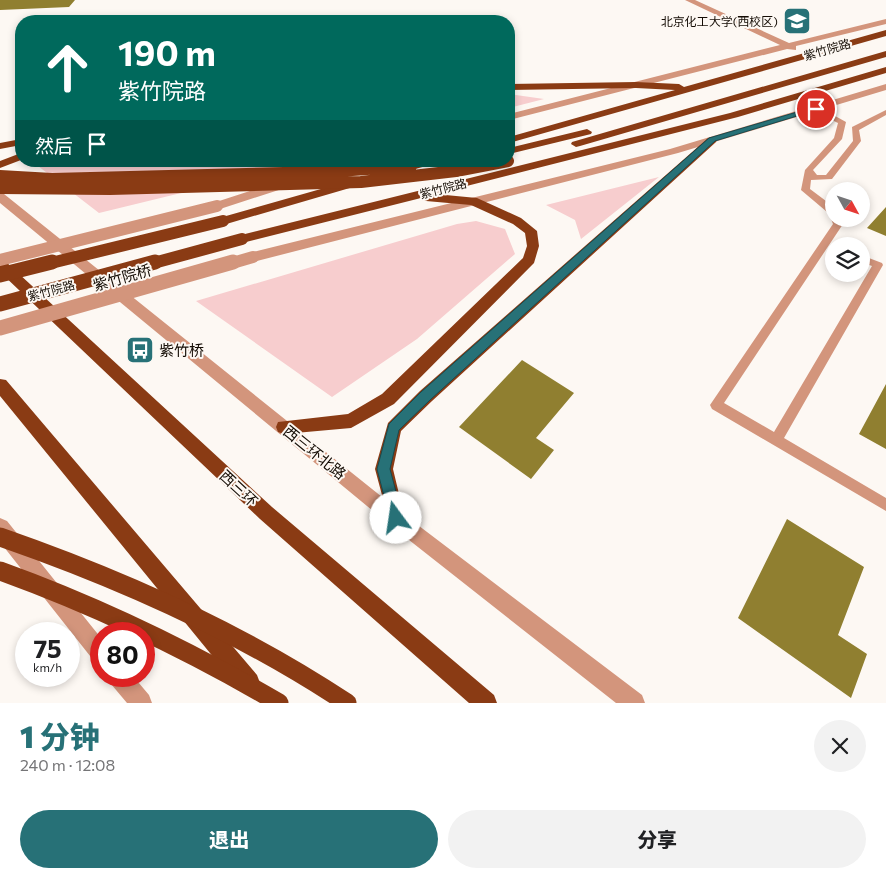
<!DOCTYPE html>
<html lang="zh">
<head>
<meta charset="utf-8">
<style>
  :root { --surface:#fff; --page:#f2f2f2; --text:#202124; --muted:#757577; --accent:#277177 }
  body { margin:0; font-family:Commissioner,"Noto Sans SC",sans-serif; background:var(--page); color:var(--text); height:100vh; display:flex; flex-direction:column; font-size:19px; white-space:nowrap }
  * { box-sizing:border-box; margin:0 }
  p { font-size:16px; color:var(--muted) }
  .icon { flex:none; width:28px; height:28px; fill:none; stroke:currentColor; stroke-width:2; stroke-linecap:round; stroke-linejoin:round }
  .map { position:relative; height:703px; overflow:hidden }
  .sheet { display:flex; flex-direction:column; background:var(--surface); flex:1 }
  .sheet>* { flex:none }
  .top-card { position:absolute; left:15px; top:15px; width:500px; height:152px; border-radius:20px; box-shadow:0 2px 8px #0003; background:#00695c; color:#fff; overflow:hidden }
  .needle { width:32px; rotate:130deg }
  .fabs { position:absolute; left:825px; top:182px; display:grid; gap:10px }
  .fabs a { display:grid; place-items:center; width:45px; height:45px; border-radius:50%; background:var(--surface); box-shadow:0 2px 8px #0003; font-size:25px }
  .speed { position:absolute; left:15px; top:622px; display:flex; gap:10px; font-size:25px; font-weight:700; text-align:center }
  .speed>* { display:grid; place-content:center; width:65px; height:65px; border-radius:50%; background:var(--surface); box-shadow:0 2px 8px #0003; line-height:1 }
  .speed small { font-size:12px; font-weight:400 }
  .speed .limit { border:8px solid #d22; background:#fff; color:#111 }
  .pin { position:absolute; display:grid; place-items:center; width:42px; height:42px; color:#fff; margin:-21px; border:2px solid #fff; border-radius:50%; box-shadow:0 1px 5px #0007 }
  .me { position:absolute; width:55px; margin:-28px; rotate:346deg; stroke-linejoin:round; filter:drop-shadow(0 0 4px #0008) }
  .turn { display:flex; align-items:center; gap:18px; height:105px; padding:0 20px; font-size:22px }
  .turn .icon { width:65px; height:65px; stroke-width:2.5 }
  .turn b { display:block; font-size:35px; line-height:42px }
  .then { display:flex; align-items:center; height:48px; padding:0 20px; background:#0003; gap:10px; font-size:19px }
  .round { display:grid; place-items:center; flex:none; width:52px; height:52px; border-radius:26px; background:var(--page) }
  .overview { display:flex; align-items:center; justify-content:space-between; height:85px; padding:0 20px }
  h1 { font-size:30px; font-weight:800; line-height:38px; color:var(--accent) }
  .primary-button { display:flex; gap:10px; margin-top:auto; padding:10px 20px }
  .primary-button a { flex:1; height:58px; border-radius:30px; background:var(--accent); color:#fff; font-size:20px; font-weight:800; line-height:58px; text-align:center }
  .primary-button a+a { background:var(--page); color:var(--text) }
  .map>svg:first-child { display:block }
</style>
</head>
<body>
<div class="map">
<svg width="886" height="703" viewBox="0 0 886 703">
  <rect width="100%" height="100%" fill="#fdf8f3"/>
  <path fill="#f7cdce" d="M509 94 544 99 509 108Z
    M59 161H313L99 213 38 166Z
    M659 177 581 239 575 220 546 205Z
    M476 221 505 229 515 254 417 339 332 397 196 301 457 224Z"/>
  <path fill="#907f30" d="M0 0H75L69 7 0 10Z
    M886 207V236L867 228Z
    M522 360 574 393 536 438 554 450 531 479 459 427Z
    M886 384V449L859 434Z
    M787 519 864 567 838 635 867 654 851 698 738 618Z"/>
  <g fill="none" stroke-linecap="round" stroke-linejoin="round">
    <path fill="#d3957c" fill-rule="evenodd" d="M813 107H819L846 122 842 139 813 170 817 175H826L853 141 852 127 886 110V115L859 130 861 141 832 179 811 180 810 189 834 207V219H840L843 224 724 403 774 432 872 266 861 262V255L882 263 883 265 784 438 886 498V511L712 409 710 405 833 224 831 219 833 217 801 190 805 170 834 138 838 123 813 111Z"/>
    <path fill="#d3957c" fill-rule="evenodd" d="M685 0H695L789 43 886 19V24L796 46V50L787 49 509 120V114L780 45Z
      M886 84V90L678 153 253 262 248 260 246 257 248 254 253 252 670 149Z
      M284 180 290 184 288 187 217 210 211 206 213 203Z
      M0 193 4 194 402 513 642 695 645 703H616L390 525 0 203Z
      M0 518 7 521 101 638V664L94 661 0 542Z
      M108 676H133L149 695 152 703H127L111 684Z"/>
    <path fill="#8a3b14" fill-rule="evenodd" d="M886 30V36L509 143V137L675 90 636 88 509 90V84L636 82 679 84 684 87Z
      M886 51V57L580 146 576 147 571 144 572 142Z
      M886 67V73L738 117 435 194 477 198 521 218 537 231 539 246 534 263 394 404 351 428 284 434 278 432 276 427 278 422 348 414 382 394 523 258 527 246 525 233 513 224 471 205 426 201 421 198 242 243 236 239 237 236 730 113Z
      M587 129 592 132 591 134 509 154V148Z
      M712 137 717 140 716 142 432 401 401 431 393 469 405 519 402 525 396 528 390 525 375 469 388 423 420 391 708 138Z
      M21 139V145L0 149V143Z
      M21 153V160L0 168V161Z
      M345 161H360L335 174 331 175 325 172Z
      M420 161H438L437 163 397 174 391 171 393 169Z
      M356 179 362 183 360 185 223 225 217 221 219 218Z
      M0 259 5 261 272 507 494 695 497 703H469L260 519 0 272Z
      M0 379 6 380 257 675 260 683 257 691 249 694 241 691 0 396Z"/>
    <path stroke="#d3957c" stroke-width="12" d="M0 260 217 206
      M229 264 253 257"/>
    <path stroke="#d3957c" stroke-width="15" d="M0 328 233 262"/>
    <path stroke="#8a3b14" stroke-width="12" d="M0 176 52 179 323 172 411 166
      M0 188 110 189 361 182 456 171 508 161
      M47 264 223 221
      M150 264 242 239"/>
    <path stroke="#8a3b14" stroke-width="15" d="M0 275 52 262
      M0 304 155 262"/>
    <path stroke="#8a3b14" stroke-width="19" d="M0 537C121 579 240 632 347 703
      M0 571C97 606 190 651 279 703"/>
  </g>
  <path fill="#277177" stroke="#19494d" d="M814 107 820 109 715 141 430 400 399 430 390 469 403 518 401 523 396 525 391 523 377 469 389 424 421 392 709 138Z"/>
  <defs>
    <g id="university-square" transform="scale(1.4375)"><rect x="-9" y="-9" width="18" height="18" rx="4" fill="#277177" stroke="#fdf8f3"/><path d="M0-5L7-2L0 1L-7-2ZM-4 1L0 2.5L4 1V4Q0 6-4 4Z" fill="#fff"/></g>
    <g id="bus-square" transform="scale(1.4375)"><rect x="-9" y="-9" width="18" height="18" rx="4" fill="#277177" stroke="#fdf8f3"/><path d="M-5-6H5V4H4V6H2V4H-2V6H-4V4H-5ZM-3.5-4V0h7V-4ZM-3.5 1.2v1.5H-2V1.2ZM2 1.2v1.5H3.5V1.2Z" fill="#fff"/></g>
  </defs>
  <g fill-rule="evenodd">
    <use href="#university-square" x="797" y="21"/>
    <use href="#bus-square" x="140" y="350"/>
  </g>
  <g text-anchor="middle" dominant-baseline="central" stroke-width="4" stroke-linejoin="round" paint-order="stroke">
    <g font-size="12" fill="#140c04" stroke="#fdf8f3" text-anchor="end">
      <text x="778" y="21">北京化工大学(西校区)</text>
    </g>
    <g font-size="12" fill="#140c04" stroke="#fdf8f3">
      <text transform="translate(827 49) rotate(-16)">紫竹院路</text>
      <text transform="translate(443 188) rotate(-14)">紫竹院路</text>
      <text transform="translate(51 290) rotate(-15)">紫竹院路</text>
    </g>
    <g font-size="15" fill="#140c04" stroke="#fdf8f3">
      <text transform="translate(122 277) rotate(-16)">紫竹院桥</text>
      <text transform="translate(315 452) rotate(39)">西三环北路</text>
      <text transform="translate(239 488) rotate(43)">西三环</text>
    </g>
    <g font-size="15" fill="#140c04" stroke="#fdf8f3" text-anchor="start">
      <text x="159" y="350">紫竹桥</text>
    </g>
  </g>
</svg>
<div class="fabs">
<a><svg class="needle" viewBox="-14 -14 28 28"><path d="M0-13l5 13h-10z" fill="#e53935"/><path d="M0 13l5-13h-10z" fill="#757577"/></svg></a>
<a><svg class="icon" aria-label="layers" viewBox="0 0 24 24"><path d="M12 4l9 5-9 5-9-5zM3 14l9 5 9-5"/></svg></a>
</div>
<div class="speed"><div>75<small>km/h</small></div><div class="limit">80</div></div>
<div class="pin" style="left:816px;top:109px;background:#d93025"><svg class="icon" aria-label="arrive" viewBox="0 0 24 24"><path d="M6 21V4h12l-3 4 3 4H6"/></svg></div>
<svg class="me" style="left:396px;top:518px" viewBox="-20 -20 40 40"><circle r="19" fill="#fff"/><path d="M0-13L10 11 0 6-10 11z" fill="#277177"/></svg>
<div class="top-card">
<div class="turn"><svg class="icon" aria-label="ahead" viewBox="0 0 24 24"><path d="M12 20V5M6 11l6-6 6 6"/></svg><div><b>190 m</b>紫竹院路</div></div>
<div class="then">然后<svg class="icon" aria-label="arrive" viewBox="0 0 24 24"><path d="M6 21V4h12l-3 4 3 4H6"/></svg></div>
</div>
</div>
<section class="sheet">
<div class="overview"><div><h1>1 分钟</h1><p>240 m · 12:08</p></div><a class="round"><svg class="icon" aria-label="close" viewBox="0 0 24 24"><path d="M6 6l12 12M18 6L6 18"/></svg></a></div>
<div class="primary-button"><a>退出</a><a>分享</a></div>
</section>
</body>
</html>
